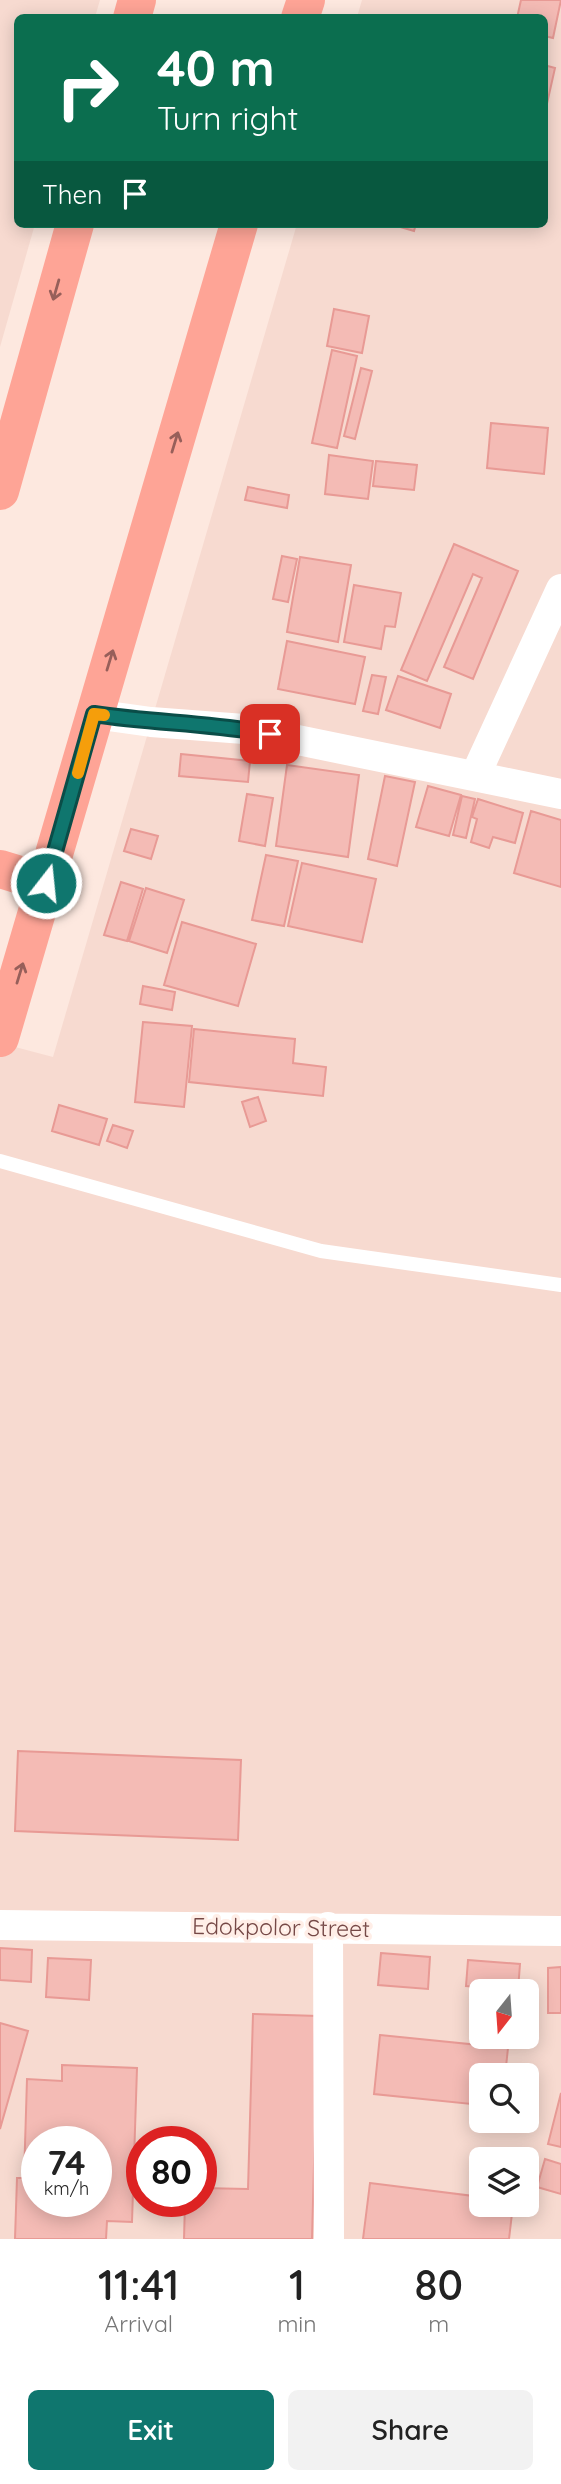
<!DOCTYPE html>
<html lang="en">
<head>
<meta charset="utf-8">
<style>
  :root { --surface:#fff; --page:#f2f2f2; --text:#222; --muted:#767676; --accent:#0f766e }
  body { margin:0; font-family:Quicksand,sans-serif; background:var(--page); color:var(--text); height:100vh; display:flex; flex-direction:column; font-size:26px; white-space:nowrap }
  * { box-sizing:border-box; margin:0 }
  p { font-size:23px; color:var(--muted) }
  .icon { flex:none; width:38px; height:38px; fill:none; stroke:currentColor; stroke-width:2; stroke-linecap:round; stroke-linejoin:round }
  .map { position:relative; height:2239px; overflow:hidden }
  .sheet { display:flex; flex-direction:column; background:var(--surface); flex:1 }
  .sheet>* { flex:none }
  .top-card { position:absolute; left:14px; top:14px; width:534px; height:214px; border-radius:10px; box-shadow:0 4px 18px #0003; background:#0b6e4f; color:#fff; overflow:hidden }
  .needle { width:46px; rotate:197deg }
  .fabs { position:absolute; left:469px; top:1979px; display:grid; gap:14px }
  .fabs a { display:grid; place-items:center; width:70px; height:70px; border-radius:10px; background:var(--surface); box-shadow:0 4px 18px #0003; font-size:35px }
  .speed { position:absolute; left:21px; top:2126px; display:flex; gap:14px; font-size:35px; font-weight:700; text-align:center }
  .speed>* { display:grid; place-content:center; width:91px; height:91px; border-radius:50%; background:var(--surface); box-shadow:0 4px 18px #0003; line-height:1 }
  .speed small { font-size:18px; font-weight:400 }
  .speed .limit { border:10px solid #d22; background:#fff; color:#111 }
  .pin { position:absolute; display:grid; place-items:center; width:60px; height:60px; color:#fff; margin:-30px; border-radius:14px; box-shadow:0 4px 10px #0006 }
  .me { position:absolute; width:77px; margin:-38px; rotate:16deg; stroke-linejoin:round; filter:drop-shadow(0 0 5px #0008) }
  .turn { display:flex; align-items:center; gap:24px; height:147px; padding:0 28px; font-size:32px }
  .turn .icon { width:91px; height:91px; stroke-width:2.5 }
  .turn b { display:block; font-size:49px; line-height:60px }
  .then { display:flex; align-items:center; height:66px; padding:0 28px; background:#0003; gap:14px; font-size:26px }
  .eta { display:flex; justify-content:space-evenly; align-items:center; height:119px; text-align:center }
  .eta b { font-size:42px; font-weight:600; line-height:49px }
  .action { display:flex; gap:14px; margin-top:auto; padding:14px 28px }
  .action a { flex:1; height:80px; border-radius:10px; background:var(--accent); color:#fff; font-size:28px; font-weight:600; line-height:80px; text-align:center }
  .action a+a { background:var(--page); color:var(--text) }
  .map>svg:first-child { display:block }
</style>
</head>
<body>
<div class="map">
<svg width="561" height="2239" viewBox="0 0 561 2239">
  <rect width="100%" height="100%" fill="#fde8df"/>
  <path fill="#f7dad0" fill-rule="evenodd" d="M0 0H100L95 17 18 18V224H35L0 347Z
    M362 0H561V2239H0V1043L53 1057 297 224H544V18L357 17ZM481 1992H527V2037H481ZM481 2076H527V2121H481ZM37 2142H96V2202H37ZM142 2142H201V2202H142ZM481 2160H527V2205H481Z"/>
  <path fill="#f4bbb5" stroke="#e89a95" stroke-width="2" fill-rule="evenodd" d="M521 0H561L553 38 544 36V18H517Z
    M544 65 555 68 544 117Z
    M390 224H416L414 231Z
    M334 309 369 316 362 353 327 346Z
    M332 350 357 356 337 448 312 443Z
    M361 368 372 371 355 439 344 436Z
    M491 423 548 428 544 474 487 468Z
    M329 455 373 461 368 499 325 494Z
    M376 461 417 465 414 490 373 486Z
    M248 487 289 495 287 508 245 500Z
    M454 544 518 571 473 679 444 667 482 578 473 574 427 681 401 670Z
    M282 556 297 559 288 602 273 599Z
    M300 557 351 565 338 642 287 632Z
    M354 585 401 593 395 627 385 626 381 649 344 642Z
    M287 641 365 657 355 704 278 689Z
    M372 675 386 677 378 714 363 711Z
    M398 676 451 694 440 728 386 710Z
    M181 754 250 761 248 782 179 776Z
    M287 765 359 775 348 857 276 846Z
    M385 776 415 782 397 866 368 859Z
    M428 786 461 795 449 836 416 827Z
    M247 794 273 798 265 846 239 841Z
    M462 796 475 799 466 838 453 835Z
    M478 799 523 813 515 843 493 837 489 848 471 842 477 819 472 817Z
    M531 811 561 820V887L514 873Z
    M131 829 158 836 151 859 124 851Z
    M266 855 298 861 284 926 252 920Z
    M302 863 376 879 362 942 288 926Z
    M121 882 143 889 127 941 104 935Z
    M146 888 184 900 167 953 129 941Z
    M182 922 256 944 238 1006 164 985Z
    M143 986 175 992 172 1010 140 1004Z
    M143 1022 192 1026 184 1107 135 1102Z
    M194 1029 295 1039 293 1063 326 1067 323 1096 189 1082Z
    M258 1097 266 1121 250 1127 242 1102Z
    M59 1105 107 1119 99 1145 52 1131Z
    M113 1125 133 1131 127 1148 107 1141Z
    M18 1751 241 1760 238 1840 15 1831Z
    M0 1948 32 1950 31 1982 0 1980Z
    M381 1953 430 1957 428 1989 378 1985Z
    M48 1958 91 1960 89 2000 46 1997Z
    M468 1960 520 1964 518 1990 466 1986Z
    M561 1967V2013H548V1968Z
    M253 2014 318 2016 312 2239H184L185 2202H201V2188L248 2189Z
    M0 2023 28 2031 0 2129Z
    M380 2035 508 2048 505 2076H481V2105L374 2094Z
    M62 2065 137 2068 132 2222 107 2221 106 2239H15L17 2178H24L27 2079 62 2081ZM37 2142H96V2202H37Z
    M561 2093V2147L548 2144Z
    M545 2159 561 2164V2194L537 2187Z
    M370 2183 481 2197V2205H513L509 2239H363Z"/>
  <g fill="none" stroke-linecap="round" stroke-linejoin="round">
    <path stroke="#fff" stroke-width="14" d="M0 1161 321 1251 561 1285"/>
    <path stroke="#fff" stroke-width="30" d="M94 714 151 722 244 729 561 794
      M475 776 561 589
      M0 1925 561 1931
      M328 1927 329 2239"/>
    <path stroke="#fea496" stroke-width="38" d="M132 18 137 0
      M300 18 306 0
      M0 491 75 224
      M0 869 46 883
      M0 1038 239 224"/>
  </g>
  <defs><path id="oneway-shaft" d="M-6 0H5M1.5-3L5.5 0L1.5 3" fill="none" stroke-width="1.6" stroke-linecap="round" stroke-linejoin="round" transform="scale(1.75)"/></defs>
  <g stroke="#975f5a">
    <use href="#oneway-shaft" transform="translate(56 290) rotate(106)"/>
    <use href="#oneway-shaft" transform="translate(175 442) rotate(-73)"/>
    <use href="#oneway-shaft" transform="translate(110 660) rotate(-73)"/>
    <use href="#oneway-shaft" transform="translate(20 973) rotate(-73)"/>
  </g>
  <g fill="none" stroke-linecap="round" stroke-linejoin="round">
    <g stroke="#0a4d48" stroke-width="18">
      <path id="route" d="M46 883 94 714C152 723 212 723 270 734"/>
    </g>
    <use href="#route" stroke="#0f766e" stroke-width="12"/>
    <path stroke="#f59e0b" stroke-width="12" d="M78 773 94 714 104 715"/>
  </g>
  <g text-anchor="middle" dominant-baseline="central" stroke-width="7" stroke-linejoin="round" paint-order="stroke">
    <g font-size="23" fill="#754846" stroke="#ffeee7">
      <text transform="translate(281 1927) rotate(1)">Edokpolor Street</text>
    </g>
  </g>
</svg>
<div class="fabs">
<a><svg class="needle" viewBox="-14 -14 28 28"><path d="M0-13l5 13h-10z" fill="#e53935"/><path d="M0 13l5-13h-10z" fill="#767676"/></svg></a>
<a><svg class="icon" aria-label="search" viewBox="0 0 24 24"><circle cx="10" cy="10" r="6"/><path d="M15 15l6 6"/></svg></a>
<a><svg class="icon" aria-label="layers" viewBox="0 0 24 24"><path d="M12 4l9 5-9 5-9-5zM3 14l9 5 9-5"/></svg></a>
</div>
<div class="speed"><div>74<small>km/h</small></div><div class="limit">80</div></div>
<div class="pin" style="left:270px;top:734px;background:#d93025"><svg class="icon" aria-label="arrive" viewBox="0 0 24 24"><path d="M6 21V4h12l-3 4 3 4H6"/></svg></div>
<svg class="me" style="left:46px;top:883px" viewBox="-20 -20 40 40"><circle r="17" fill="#0f766e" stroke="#fff" stroke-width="3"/><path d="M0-11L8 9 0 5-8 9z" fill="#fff"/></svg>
<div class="top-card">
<div class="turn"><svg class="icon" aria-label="right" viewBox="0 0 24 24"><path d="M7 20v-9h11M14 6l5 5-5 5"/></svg><div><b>40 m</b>Turn right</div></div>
<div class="then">Then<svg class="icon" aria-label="arrive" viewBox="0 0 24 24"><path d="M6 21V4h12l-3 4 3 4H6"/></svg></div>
</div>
</div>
<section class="sheet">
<div class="eta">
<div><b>11:41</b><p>Arrival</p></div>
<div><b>1</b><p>min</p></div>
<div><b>80</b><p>m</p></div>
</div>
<div class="action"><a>Exit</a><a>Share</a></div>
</section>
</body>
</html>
